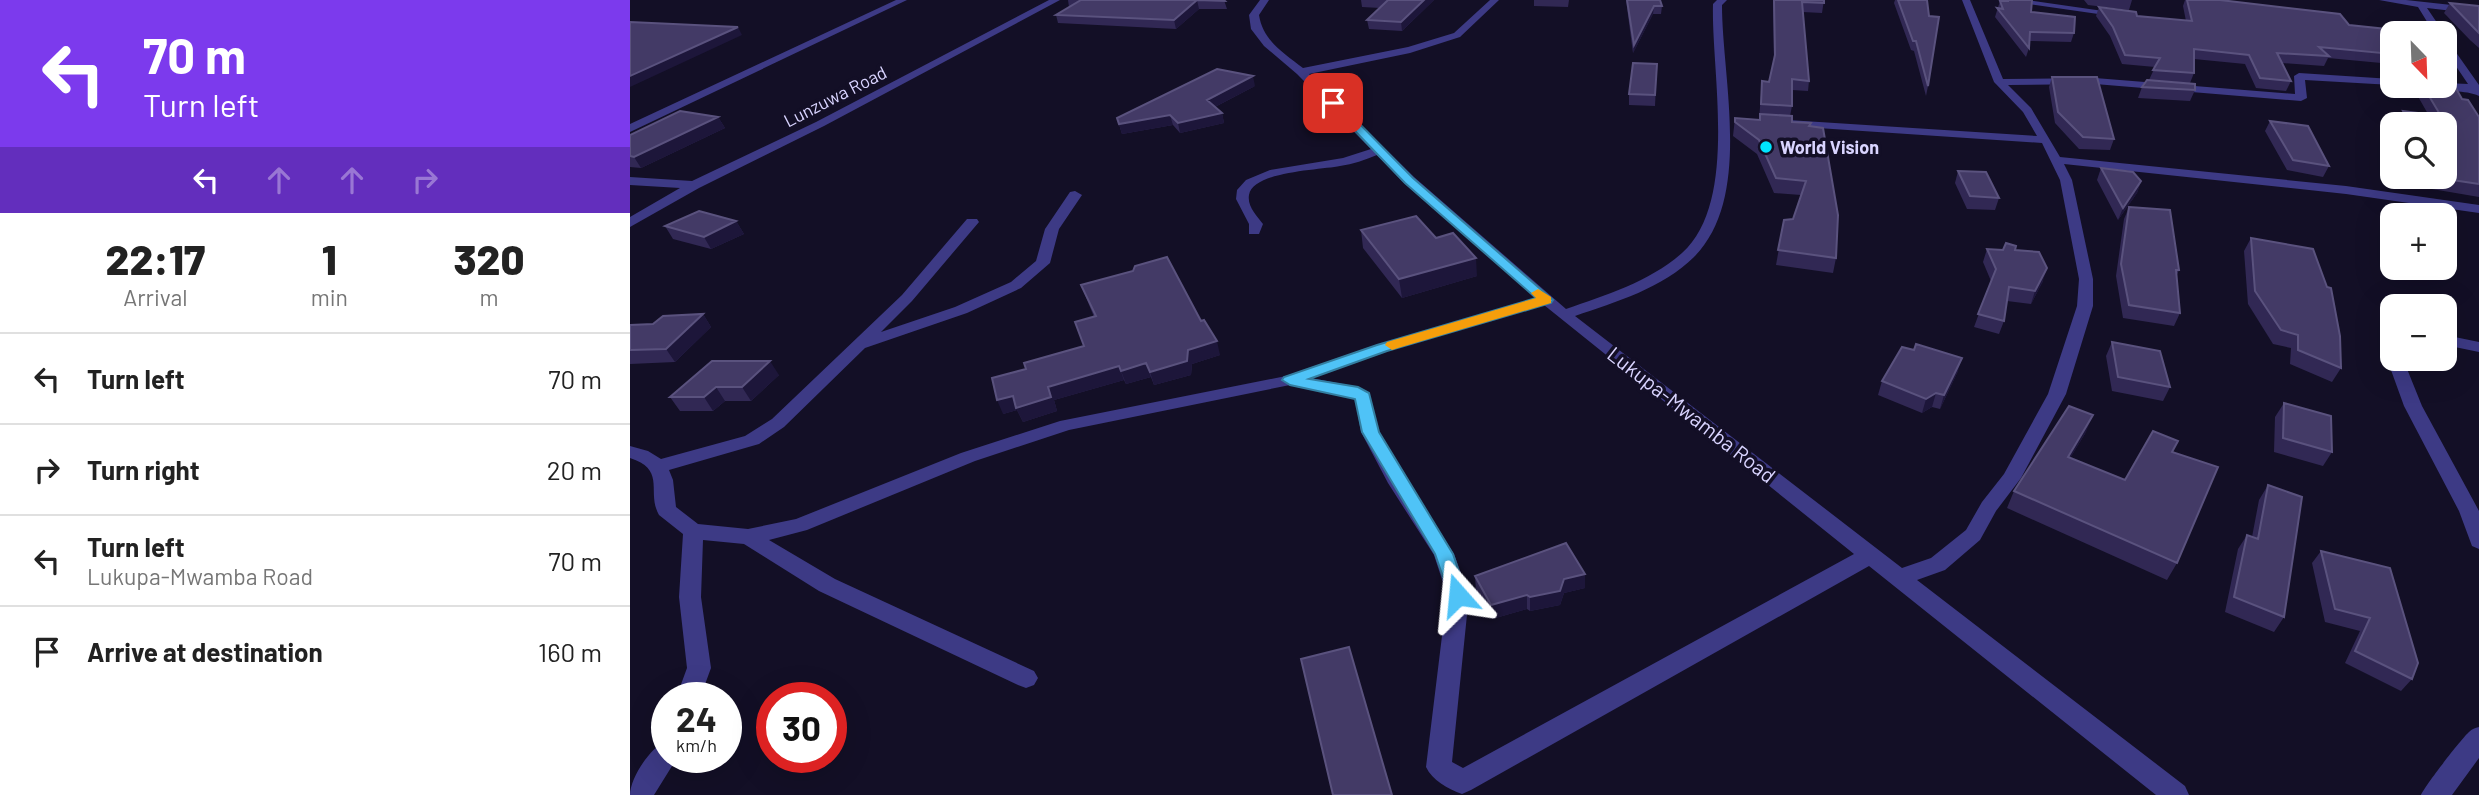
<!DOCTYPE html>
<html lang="en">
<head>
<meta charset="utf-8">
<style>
  :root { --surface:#fff; --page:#f6f6f6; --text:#222; --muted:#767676; --line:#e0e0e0 }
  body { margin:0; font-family:Barlow,sans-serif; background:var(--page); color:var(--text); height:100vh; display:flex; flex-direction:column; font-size:26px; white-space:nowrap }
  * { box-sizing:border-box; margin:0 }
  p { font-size:23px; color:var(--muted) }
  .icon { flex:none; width:38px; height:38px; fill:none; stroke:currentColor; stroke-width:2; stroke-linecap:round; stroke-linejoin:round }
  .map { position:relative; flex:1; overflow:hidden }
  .side { display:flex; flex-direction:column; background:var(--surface); width:630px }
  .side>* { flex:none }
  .hud { background:#7c3aed; color:#fff; overflow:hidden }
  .needle { width:46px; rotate:157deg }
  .buttons { position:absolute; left:1750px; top:21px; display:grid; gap:14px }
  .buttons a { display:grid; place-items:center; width:77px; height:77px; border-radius:14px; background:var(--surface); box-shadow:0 7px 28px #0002; font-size:35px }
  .speed { position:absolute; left:21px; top:682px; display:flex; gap:14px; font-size:35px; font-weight:700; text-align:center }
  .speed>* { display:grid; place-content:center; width:91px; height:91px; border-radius:50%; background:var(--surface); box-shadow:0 7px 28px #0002; line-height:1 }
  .speed small { font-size:18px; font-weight:400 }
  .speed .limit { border:10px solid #d22; background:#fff; color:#111 }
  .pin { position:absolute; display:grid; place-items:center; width:60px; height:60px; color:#fff; margin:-30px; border-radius:14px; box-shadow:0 4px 10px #0006 }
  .me { position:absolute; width:77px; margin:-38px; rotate:342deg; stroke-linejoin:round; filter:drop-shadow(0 0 5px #0008) }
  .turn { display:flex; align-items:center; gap:24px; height:147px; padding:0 28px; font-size:32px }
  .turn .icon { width:91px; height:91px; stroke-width:2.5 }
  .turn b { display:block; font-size:49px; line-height:60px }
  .lanes { display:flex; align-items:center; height:66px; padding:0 28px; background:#0003; justify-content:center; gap:35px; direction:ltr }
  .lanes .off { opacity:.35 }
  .eta { display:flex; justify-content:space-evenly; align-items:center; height:119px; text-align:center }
  .eta b { font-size:42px; font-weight:800; line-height:49px }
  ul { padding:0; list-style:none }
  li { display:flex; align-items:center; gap:21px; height:91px; padding:0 28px; border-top:2px solid var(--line) }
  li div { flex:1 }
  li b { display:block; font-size:26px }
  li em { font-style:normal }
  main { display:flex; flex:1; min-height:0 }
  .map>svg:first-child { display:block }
</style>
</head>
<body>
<main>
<section class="side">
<div class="hud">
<div class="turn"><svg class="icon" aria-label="left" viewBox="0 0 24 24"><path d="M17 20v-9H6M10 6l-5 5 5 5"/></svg><div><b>70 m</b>Turn left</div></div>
<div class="lanes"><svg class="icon" aria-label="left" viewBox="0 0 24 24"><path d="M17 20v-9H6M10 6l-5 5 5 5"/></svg><svg class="icon off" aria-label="ahead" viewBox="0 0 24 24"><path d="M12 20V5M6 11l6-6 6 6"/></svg><svg class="icon off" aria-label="ahead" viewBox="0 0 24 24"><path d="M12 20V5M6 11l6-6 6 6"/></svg><svg class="icon off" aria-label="right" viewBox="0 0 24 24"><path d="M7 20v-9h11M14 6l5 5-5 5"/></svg></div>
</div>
<div class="eta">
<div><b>22:17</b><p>Arrival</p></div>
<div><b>1</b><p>min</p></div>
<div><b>320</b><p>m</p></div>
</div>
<ul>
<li><svg class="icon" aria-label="left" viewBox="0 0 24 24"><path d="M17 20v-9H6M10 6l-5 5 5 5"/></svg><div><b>Turn left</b></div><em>70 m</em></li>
<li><svg class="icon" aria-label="right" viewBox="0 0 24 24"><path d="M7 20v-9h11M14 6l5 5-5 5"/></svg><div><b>Turn right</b></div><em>20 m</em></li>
<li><svg class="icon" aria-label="left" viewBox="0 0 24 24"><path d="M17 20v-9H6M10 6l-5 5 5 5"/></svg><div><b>Turn left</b><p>Lukupa-Mwamba Road</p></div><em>70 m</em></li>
<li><svg class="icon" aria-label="arrive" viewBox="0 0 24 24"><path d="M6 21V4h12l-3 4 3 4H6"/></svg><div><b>Arrive at destination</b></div><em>160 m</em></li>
</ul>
</section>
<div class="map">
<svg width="1849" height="795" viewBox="0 0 1849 795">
  <rect width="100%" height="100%" fill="#130f26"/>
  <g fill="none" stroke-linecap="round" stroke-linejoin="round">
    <path fill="#3d3a85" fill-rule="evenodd" d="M266 0H277L0 132V124Z
      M419 0H430L194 126 69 188 0 227V217L50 188 0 185V177L62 181 186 122Z
      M630 0H639L629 15C633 41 654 53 673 68L778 47 824 33 860 0H869L830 37 780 53 679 74 784 177 936 309C976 295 1019 282 1052 253 1109 202 1081 72 1083 4L1087 0H1097L1092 5C1092 79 1123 198 1064 257 1033 288 986 302 945 316L1272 568 1301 558 1336 530 1352 502 1374 474 1418 394 1447 306 1449 279 1430 180 1412 143 1158 126 1152 123 1158 120 1407 136 1393 112 1364 82 1332 0H1340L1373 79 1465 78 1665 94 1664 76 1669 73 1762 79V85L1675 80 1677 98 1671 101 1465 84 1378 85 1401 108 1430 157 1716 186 1849 205V213L1716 194 1434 164 1442 180 1463 279V306L1436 394 1391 478 1366 511 1350 540 1315 570 1287 580 1555 786 1559 795H1526L1239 566 841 790 832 794C818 789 802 780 796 767L817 595 804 555 758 483 731 432 725 399 660 385 439 430 345 461 177 530 139 540 205 579 404 671 408 678 404 685 396 688 388 685 189 591 114 544 73 540 71 597 81 668 70 698H46L57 668 49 597 53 534 29 515C16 492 37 470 0 458V446L18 451 31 459 115 436 142 419 272 295 337 219H347L349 222 282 301 251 332 325 307 381 282 406 261 415 229 440 192 445 191 452 195 429 229 420 263 391 288 337 313 235 348 154 427 129 444 39 470 43 480 46 507 68 524 118 529 166 519 331 453 430 421 656 376 746 345 906 298 774 183 747 155C735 160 723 164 710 166 691 170 623 171 619 195 617 206 627 216 633 224L629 234H619V224L606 199 607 190 616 180 640 170 713 158 741 149 667 74 634 46 621 29 619 15ZM914 305 1224 554 833 768 822 762 839 595 824 554 776 480 749 432 739 393 728 387 681 378 758 351Z
      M1370 0H1396L1494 14 1489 17Z
      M1749 0H1776L1849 8V14L1797 8 1814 33H1804L1788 7Z
      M1815 40 1818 41 1849 85V96C1835 89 1815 94 1802 86H1815V83L1838 84 1815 50Z
      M1815 335 1849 342V352L1815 345Z
      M1759 355H1762V359H1773L1792 406 1849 511V549L1842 546 1829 511 1774 406 1757 359Z
      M1849 727V758L1822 795H1791C1794 787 1832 738 1839 732 1842 729 1845 728 1849 727Z
      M37 741V758H47L24 795H0C0 778 21 746 37 741Z"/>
  </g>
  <path fill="#312854" d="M438 0H594L597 9H569L546 29 428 23 426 15 439 7Z
    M731 0H804L772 31 739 29 737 20 750 8 732 7Z
    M904 0H939L938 7 904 6Z
    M996 0H1030L1032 6 1031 14H1023L1003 53Z
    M1143 0H1194L1192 13 1173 12 1179 81 1178 91 1162 90V106L1160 116 1162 122 1180 126 1206 258 1203 273 1146 265 1154 220 1163 219 1171 195 1144 193 1127 154 1103 136 1105 118 1129 120 1132 81 1139 82 1144 62Z
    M1265 0H1297L1298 86 1296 96 1284 51 1281 50 1264 3Z
    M1377 0H1402L1401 12 1444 33 1441 42 1399 41V48L1396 57 1365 17 1370 1H1377Z
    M1454 0H1502L1499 10 1458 5Z
    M1555 0H1590L1762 33V64L1698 58 1694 66 1652 63 1661 81 1656 91 1626 88 1615 64 1564 59V73L1560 83 1519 80 1525 67 1492 64 1480 36 1466 16 1469 7 1507 16 1556 21 1553 6Z
    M1820 3 1849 6V48L1840 40 1814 13Z
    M1027 64 1025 106 999 105V94Z
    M1422 77 1484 139 1480 150 1449 149 1425 123 1419 87Z
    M625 86 585 107 592 113 594 123 550 133 543 125 492 134 487 118Z
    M1782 86H1815L1832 99 1849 117V197L1802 189 1796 177H1815V124H1769L1767 121 1773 111 1798 114Z
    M1512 87 1565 90 1560 101 1508 98Z
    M88 117 95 128 11 168 0 167V135Z
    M1640 121 1699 166 1693 177 1657 170 1635 131Z
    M1471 168 1511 181 1507 193 1488 220 1467 180Z
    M1328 171 1369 198 1365 210 1337 209 1325 183Z
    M1499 207 1549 270 1546 277 1550 313 1544 326 1493 318 1486 276 1494 219Z
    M106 221 114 234 81 249 43 239 35 226Z
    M731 230 806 238 847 276 772 298 733 248Z
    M1621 238 1711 368 1702 382 1660 364 1661 348 1643 344 1618 304 1614 251Z
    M1357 249 1385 250 1413 281 1401 304 1377 301 1374 321 1369 334 1344 327 1361 281 1353 262Z
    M451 285 571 321 590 355 562 364 561 375 524 385 521 377 496 384 494 380 424 400 427 411 393 422 387 410 373 414 396 369 454 346 464 317Z
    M73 314 81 327 45 362 0 364V325L23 324Z
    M1482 342 1540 387 1533 401 1482 391 1476 356Z
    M82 361 149 375 121 401H95L83 411H50L40 397Z
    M1328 371 1310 409 1302 407 1292 413 1248 395 1252 381Z
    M1654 403 1702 452 1693 466 1644 452 1645 417Z
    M1456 432 1440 458 1495 480 1542 452 1547 563 1537 580 1377 508 1384 491Z
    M1638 485 1654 617 1644 632 1595 612 1608 549 1617 535 1622 537 1629 500Z
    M1691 551 1760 568 1782 679 1771 691 1715 663 1730 631 1695 622 1682 563Z
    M955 574V588L934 593 930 605 900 611 897 609 862 619 846 591 845 576Z"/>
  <path fill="#1d163a" d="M567 0 569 9 546 29 544 20Z
    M794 0H804L772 31 771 22Z
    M1024 6 1023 14 1003 53 1004 45Z
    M108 27 112 35 0 87V76Z
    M623 76 625 86 579 110 577 100Z
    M592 113 594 123 550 133 548 123Z
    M540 115 543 125 492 134 489 124Z
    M88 117 95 128 11 168 4 157Z
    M1511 181 1507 193 1488 220 1493 208Z
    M106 221 114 234 81 249 74 237Z
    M846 258 847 276 772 298 769 279Z
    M1417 268 1413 281 1401 304 1405 291Z
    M73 314 81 327 45 362 36 349Z
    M587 341 590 355 562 364 561 375 524 385 520 372 558 350Z
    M1332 358 1328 371 1310 409 1314 395Z
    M140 361 149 375 121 401 112 387Z
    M516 363 521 377 496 384 491 371Z
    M489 366 494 380 424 400 427 411 393 422 387 410 373 414 367 400Z
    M86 387 95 401 83 411 74 397Z
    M1306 393 1302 407 1292 413 1296 399Z
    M1463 415 1456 432 1431 473 1438 457Z
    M955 574V588L934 593 930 605 900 611V597L934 579Z
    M897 595V609L862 619 861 605Z"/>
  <path fill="#433a66" stroke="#5a527e" stroke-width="2" d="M451 0H594L595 1 567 0 544 20 426 15Z
    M758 0H794L771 22 737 20Z
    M997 0H1030L1032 6H1024L1004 45Z
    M1144 0H1194V3L1172 2 1179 81 1162 79V106L1131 104 1132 81 1139 82 1145 55Z
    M1268 0H1297L1299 16 1309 17 1298 86 1286 41H1283Z
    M1378 0H1402L1401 12 1445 17 1444 33 1400 32 1399 48 1367 8 1373 9 1370 1H1378Z
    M1557 0H1590L1710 14 1719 25 1776 31 1778 33H1762V54L1689 47 1699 56 1647 53 1661 81 1630 78 1619 55 1564 49V73L1523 70 1530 58 1495 55 1483 27 1469 7 1506 12 1507 16 1562 21Z
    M1820 3 1849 6V33L1846 30Z
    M0 22 108 27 0 76Z
    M1003 63 1027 64 1025 95 999 94Z
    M587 69 623 76 577 100 592 113 548 123 540 115 489 124 487 118Z
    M1422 77H1467L1484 139 1453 137 1428 112Z
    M1517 80 1565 84V90L1512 87Z
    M1815 80 1823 83 1832 99 1838 100 1849 117V184L1809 178 1808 177H1815V124H1780L1773 111 1811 116 1793 86H1815Z
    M50 111 88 117 4 157 0 156V135Z
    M1130 114 1162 116V122L1181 123 1179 126 1193 128 1208 215 1206 258 1148 250 1154 220 1163 219 1176 181 1146 178 1129 140 1105 122V118L1130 120Z
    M1640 121 1678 126 1699 166 1663 160Z
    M1471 168 1503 172 1511 181 1493 208Z
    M1328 171 1356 172 1369 198 1340 196Z
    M1499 207 1540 210 1549 270H1546L1550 313 1499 305 1491 264Z
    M69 211 106 221 74 237 35 226Z
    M786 216 806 238 823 233 846 258 769 279 731 230Z
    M1621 238 1683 249 1697 287 1701 288 1710 336 1711 368 1668 350V335L1651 330 1625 291Z
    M1376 243 1386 246 1385 250 1409 252 1417 268 1405 291 1379 287 1374 321 1348 314 1366 269 1357 249 1373 250Z
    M537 257 571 321 574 320 587 341 558 350 557 361 520 372 516 363 491 371 489 366 418 387 421 397 386 408 383 396 367 400 362 378 396 369 394 363 454 346 445 322 466 316 451 285 503 271 505 266Z
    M73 314 36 349 0 350V325L23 324 33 316Z
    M1482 342 1530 351 1540 387 1488 377Z
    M1286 344 1332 358 1314 395 1306 393 1296 399 1252 381 1272 347 1284 350Z
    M82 361H140L112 387H86L74 397H40Z
    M1654 403 1701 416 1702 452 1653 438Z
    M1439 406 1463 415 1438 457 1495 480 1523 431 1548 441 1542 452 1588 467 1547 563 1384 491Z
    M1638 485 1672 497 1654 617 1604 597 1617 535 1628 539Z
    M936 543 955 574 934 579 930 591 900 597 897 595 861 605 845 576Z
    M1691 551 1760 568 1788 663 1782 679 1725 651 1740 618 1705 609Z
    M719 647 762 795H703L671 659Z"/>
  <path fill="#4fc3f7" stroke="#337fa1" stroke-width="2" d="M700 101H707L783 178 923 300 921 303 757 351 679 379 728 387 739 393 749 432 823 554 837 595 835 600 828 603 821 600 805 554 732 432 725 399 660 385 652 380 654 377 747 345 906 298 775 183 700 105Z"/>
  <path fill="#f59e0b" d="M908 289 921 297V303L768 348 762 350 755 345 757 342 906 298 901 293Z"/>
  <circle fill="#00e5ff" stroke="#130f26" stroke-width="2.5" cx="1136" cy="147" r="7"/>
  <g text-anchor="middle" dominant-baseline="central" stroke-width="7" stroke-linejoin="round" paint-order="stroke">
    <g font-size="18" fill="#d9d4ff" stroke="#130f26">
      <text transform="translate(205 96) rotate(-27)">Lunzuwa Road</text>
    </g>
    <g font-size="18" font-weight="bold" fill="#d9d4ff" stroke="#130f26" text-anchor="start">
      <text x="1150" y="147">World Vision</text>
    </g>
    <g font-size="21" fill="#d9d4ff" stroke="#130f26">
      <text transform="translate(1062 414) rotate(38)">Lukupa-Mwamba Road</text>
    </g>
  </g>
</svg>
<div class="buttons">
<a><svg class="needle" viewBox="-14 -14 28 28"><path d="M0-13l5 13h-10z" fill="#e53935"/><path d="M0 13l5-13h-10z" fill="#767676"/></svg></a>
<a><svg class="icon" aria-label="search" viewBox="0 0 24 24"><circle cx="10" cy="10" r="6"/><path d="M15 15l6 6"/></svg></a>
<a>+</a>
<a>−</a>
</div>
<div class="speed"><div>24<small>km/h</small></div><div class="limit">30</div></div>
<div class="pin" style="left:703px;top:103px;background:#d93025"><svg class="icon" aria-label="arrive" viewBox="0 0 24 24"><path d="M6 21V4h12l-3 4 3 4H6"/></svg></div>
<svg class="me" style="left:828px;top:595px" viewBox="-20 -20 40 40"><path d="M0-17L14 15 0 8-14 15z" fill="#4fc3f7" stroke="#fff" stroke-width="4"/></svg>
</div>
</main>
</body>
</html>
